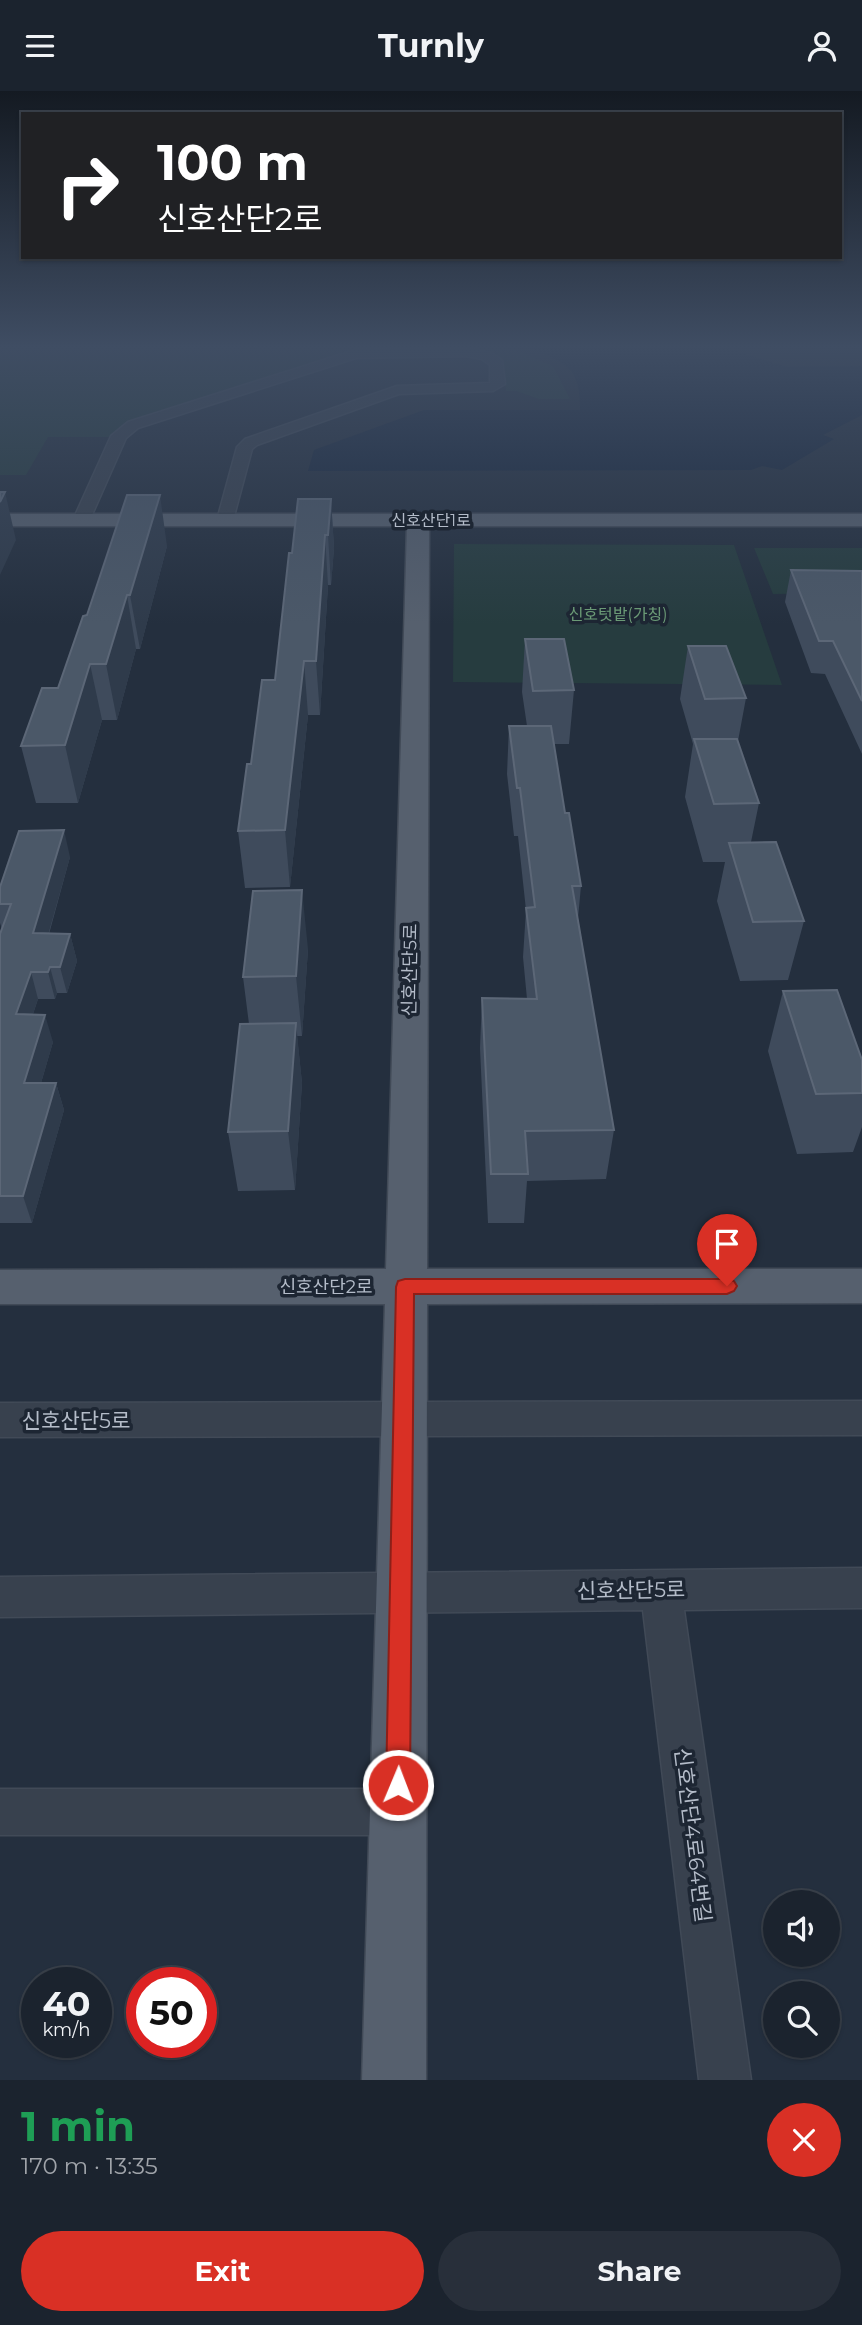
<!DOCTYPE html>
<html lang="en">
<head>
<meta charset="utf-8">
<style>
  :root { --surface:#1b232e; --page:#282f3a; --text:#f1f3f6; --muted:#a0a4aa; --line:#39404a; --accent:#d93025 }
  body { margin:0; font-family:Montserrat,"Noto Sans KR",sans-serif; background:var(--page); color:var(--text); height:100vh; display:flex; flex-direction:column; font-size:26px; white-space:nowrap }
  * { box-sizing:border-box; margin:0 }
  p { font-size:23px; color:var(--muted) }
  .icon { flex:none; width:38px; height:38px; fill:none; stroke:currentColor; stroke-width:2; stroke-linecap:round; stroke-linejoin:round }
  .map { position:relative; height:1989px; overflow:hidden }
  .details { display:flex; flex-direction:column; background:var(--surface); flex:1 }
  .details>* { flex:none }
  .banner { position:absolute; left:21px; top:21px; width:821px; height:147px; border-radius:0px; box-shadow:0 2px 5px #0004,0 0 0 2px var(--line); background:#202124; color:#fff; overflow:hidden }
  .tools { position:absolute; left:763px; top:1799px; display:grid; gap:14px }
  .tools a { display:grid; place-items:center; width:77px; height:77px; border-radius:50%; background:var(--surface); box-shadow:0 2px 5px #0004,0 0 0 2px var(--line); font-size:35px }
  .speed { position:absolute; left:21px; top:1876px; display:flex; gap:14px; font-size:35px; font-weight:700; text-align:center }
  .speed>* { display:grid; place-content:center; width:91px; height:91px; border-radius:50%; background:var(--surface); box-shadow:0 2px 5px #0004,0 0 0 2px var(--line); line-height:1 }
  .speed small { font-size:18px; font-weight:400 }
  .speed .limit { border:10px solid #d22; background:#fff; color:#111 }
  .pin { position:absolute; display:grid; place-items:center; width:60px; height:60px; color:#fff; margin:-72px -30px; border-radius:50% 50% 50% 0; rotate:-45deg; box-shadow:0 0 7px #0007 }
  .pin .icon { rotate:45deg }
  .me { position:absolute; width:77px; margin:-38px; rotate:1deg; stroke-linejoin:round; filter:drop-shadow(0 0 5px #0008) }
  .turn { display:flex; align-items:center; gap:24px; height:147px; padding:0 21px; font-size:32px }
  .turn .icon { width:91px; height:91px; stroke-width:2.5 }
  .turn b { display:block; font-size:49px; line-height:60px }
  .round { display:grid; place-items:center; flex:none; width:74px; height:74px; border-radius:37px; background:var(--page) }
  .summary { display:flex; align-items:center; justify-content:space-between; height:119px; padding:0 21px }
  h1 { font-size:42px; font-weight:700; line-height:52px; color:#1e9e55 }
  .button { display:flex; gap:14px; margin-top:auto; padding:14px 21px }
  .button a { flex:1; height:80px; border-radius:42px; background:var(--accent); color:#fff; font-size:28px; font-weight:700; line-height:80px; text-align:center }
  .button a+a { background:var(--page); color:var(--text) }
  header { display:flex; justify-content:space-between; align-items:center; height:91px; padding:0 21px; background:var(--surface); font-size:32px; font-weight:700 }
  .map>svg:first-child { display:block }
</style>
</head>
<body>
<header><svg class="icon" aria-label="menu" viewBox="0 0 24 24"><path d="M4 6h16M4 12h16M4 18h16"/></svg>Turnly<svg class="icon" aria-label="person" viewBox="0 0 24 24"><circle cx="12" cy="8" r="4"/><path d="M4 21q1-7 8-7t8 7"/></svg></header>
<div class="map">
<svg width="862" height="1989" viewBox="0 0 862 1989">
  <rect width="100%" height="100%" fill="#242f3e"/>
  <path fill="#263c3f" d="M0 255H507L553 275 570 308H539L516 300H506L503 271 494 264 347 262 124 333 111 346H48L26 384H0Z
    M454 453 734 454 782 594 453 591Z
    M754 457H862V502L773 503Z"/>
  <path fill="#17263c" d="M524 255H719L787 276 862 275V324L823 344 834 348 782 379 762 375 751 379 308 380 314 359 424 319H580C581 272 562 271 524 255Z"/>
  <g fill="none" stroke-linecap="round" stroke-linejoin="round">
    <g stroke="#414a57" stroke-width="3">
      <path id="minor" d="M466 257 491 262 502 269 505 293 493 300 399 303 257 354 252 358 232 433 226 434 217 429 237 356 245 348 397 295 490 292V274L482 268 466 265 356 267 138 337 126 347 88 433 82 434 73 429 111 345 128 331 355 259Z
        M862 1310V1344L0 1346V1312Z
        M862 1477V1517L684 1519 751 1989H699L643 1519 0 1526V1486Z
        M0 1698H398L414 1705 421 1721 414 1737 398 1744H0Z"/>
    </g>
    <g stroke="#414a57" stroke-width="3">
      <path id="major" d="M0 423H862V435H429L427 1178H862V1212L427 1213 426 1989H362L385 1213H0V1179L386 1178 407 435H0Z"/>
    </g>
    <use href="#minor" fill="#38414e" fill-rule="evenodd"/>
    <use href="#major" fill="#56606e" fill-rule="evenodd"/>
  </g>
  <path fill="#3f4b5c" d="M331 408 334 457 331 494H328L320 624H308L290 796 245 797 238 740 251 673 275 589 292 462Z
    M167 455 140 558H136L117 629H102L78 712H36L21 655 58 597 87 524Z
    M791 479 862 480V663L825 583 811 582 785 511Z
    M525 548 574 599 569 653H554L565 722 581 795 578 827 614 1039 606 1088 527 1090 524 1132H488L480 957 482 907 527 908 523 866 526 819 518 745H514L507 683 509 635H527L522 601Z
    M688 555 746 607 738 650 759 712 751 751 804 830 788 889 740 890 717 810 725 771H703L685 706 693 653 680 608Z
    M70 766 49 843H70L77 870 67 902H57L55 908H38L33 923 53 951 41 992H56L64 1019 32 1132H0V843L2 838 0 832V796Z
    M308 858 302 945H297L302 992 295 1099 238 1100 228 1041 249 933 243 886Z
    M783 900 862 969V1036L853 1061 797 1063 768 960Z"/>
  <path fill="#2f3b4b" d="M5 401 16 449 0 484V411Z
    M160 404 167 455 140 558 130 504Z
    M331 408 334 457 331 494 328 444Z
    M325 444 328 494 320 624 316 570Z
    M127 504 136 558 117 629 106 573Z
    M304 570 308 624 290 796 285 739Z
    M90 573 102 629 78 712 65 654Z
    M64 739 70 766 41 869 33 842Z
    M302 799 308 858 302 945 296 885Z
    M70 843 77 870 67 902 60 876Z
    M50 876 57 902 55 908 48 881Z
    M31 881 38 908 24 950 16 923Z
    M45 924 53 951 33 1019 24 992Z
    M296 932 302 992 295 1099 288 1040Z
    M56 992 64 1019 32 1132 23 1105Z"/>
  <path fill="#4b5868" stroke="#5c6777" stroke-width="2" d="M0 401H5L0 411Z
    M127 404H160L130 504H127L106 573H90L65 654 21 655 42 597H58L83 525 87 524Z
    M298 408H331L328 444H325L316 570H304L285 739 238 740 247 673H251L262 589H275L289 462H292Z
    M791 479 862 480V610L833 550H819Z
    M525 548H564L574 599 533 600Z
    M688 555H726L746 607 705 608Z
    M509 635H551L565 722H569L581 795H572L614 1039 525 1040 528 1083H491L482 907 537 908 526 817 535 816 520 697H517Z
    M694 648H737L759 712 714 713Z
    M64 739 33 842 70 843 60 876H50L48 881H31L16 923 45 924 24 992H56L23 1105H0V843L11 813H0V796L19 740Z
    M776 751 804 830 753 831 729 752Z
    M302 799 296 885 243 886 253 800Z
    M837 899 862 969V1002L816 1003 783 900Z
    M296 932 288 1040 228 1041 240 933Z"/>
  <linearGradient id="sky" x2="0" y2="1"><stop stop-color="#141a22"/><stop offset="0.48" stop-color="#3f4d63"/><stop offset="1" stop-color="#3f4d63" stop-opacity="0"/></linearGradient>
  <rect width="862" height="533" fill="url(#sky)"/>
  <path fill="#d93025" stroke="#8d1f18" stroke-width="2" d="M405 1188H727L734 1190 737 1195 734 1200 727 1203H414L410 1694 407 1702 398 1706 390 1702 386 1694 396 1196 398 1190Z"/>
  <g text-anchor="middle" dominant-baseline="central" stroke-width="7" stroke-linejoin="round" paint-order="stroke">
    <g font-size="16" fill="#b4bcc9" stroke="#1d2633">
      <text x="431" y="429">신호산단1로</text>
    </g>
    <g font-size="16" fill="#6b9a76" stroke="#1d2633">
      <text x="618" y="523">신호텃밭(가칭)</text>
    </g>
    <g font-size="18" fill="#b4bcc9" stroke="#1d2633">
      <text transform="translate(410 879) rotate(-89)">신호산단5로</text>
      <text x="326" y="1196">신호산단2로</text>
    </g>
    <g font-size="21" fill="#b4bcc9" stroke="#1d2633">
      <text x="76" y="1329">신호산단5로</text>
      <text transform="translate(631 1499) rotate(-1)">신호산단5로</text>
      <text transform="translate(693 1744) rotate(83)">신호산단4로64번길</text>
    </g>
  </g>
</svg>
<div class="tools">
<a><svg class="icon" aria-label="sound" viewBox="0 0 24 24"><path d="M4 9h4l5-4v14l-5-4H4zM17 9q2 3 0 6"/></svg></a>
<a><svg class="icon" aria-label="search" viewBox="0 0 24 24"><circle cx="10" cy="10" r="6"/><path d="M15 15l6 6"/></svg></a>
</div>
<div class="speed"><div>40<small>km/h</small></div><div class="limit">50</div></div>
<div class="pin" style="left:727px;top:1195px;background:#d93025"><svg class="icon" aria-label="arrive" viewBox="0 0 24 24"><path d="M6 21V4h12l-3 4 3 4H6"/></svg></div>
<svg class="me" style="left:398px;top:1694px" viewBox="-20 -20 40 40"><circle r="17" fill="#d93025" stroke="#fff" stroke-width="3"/><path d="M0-11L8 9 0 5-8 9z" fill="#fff"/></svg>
<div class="banner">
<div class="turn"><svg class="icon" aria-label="right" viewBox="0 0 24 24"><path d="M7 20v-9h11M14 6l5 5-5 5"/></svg><div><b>100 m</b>신호산단2로</div></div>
</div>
</div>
<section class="details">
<div class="summary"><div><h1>1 min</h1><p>170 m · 13:35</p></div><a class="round" style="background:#d93025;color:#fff"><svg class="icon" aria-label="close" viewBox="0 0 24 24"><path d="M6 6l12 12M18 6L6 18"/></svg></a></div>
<div class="button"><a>Exit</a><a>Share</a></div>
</section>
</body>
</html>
